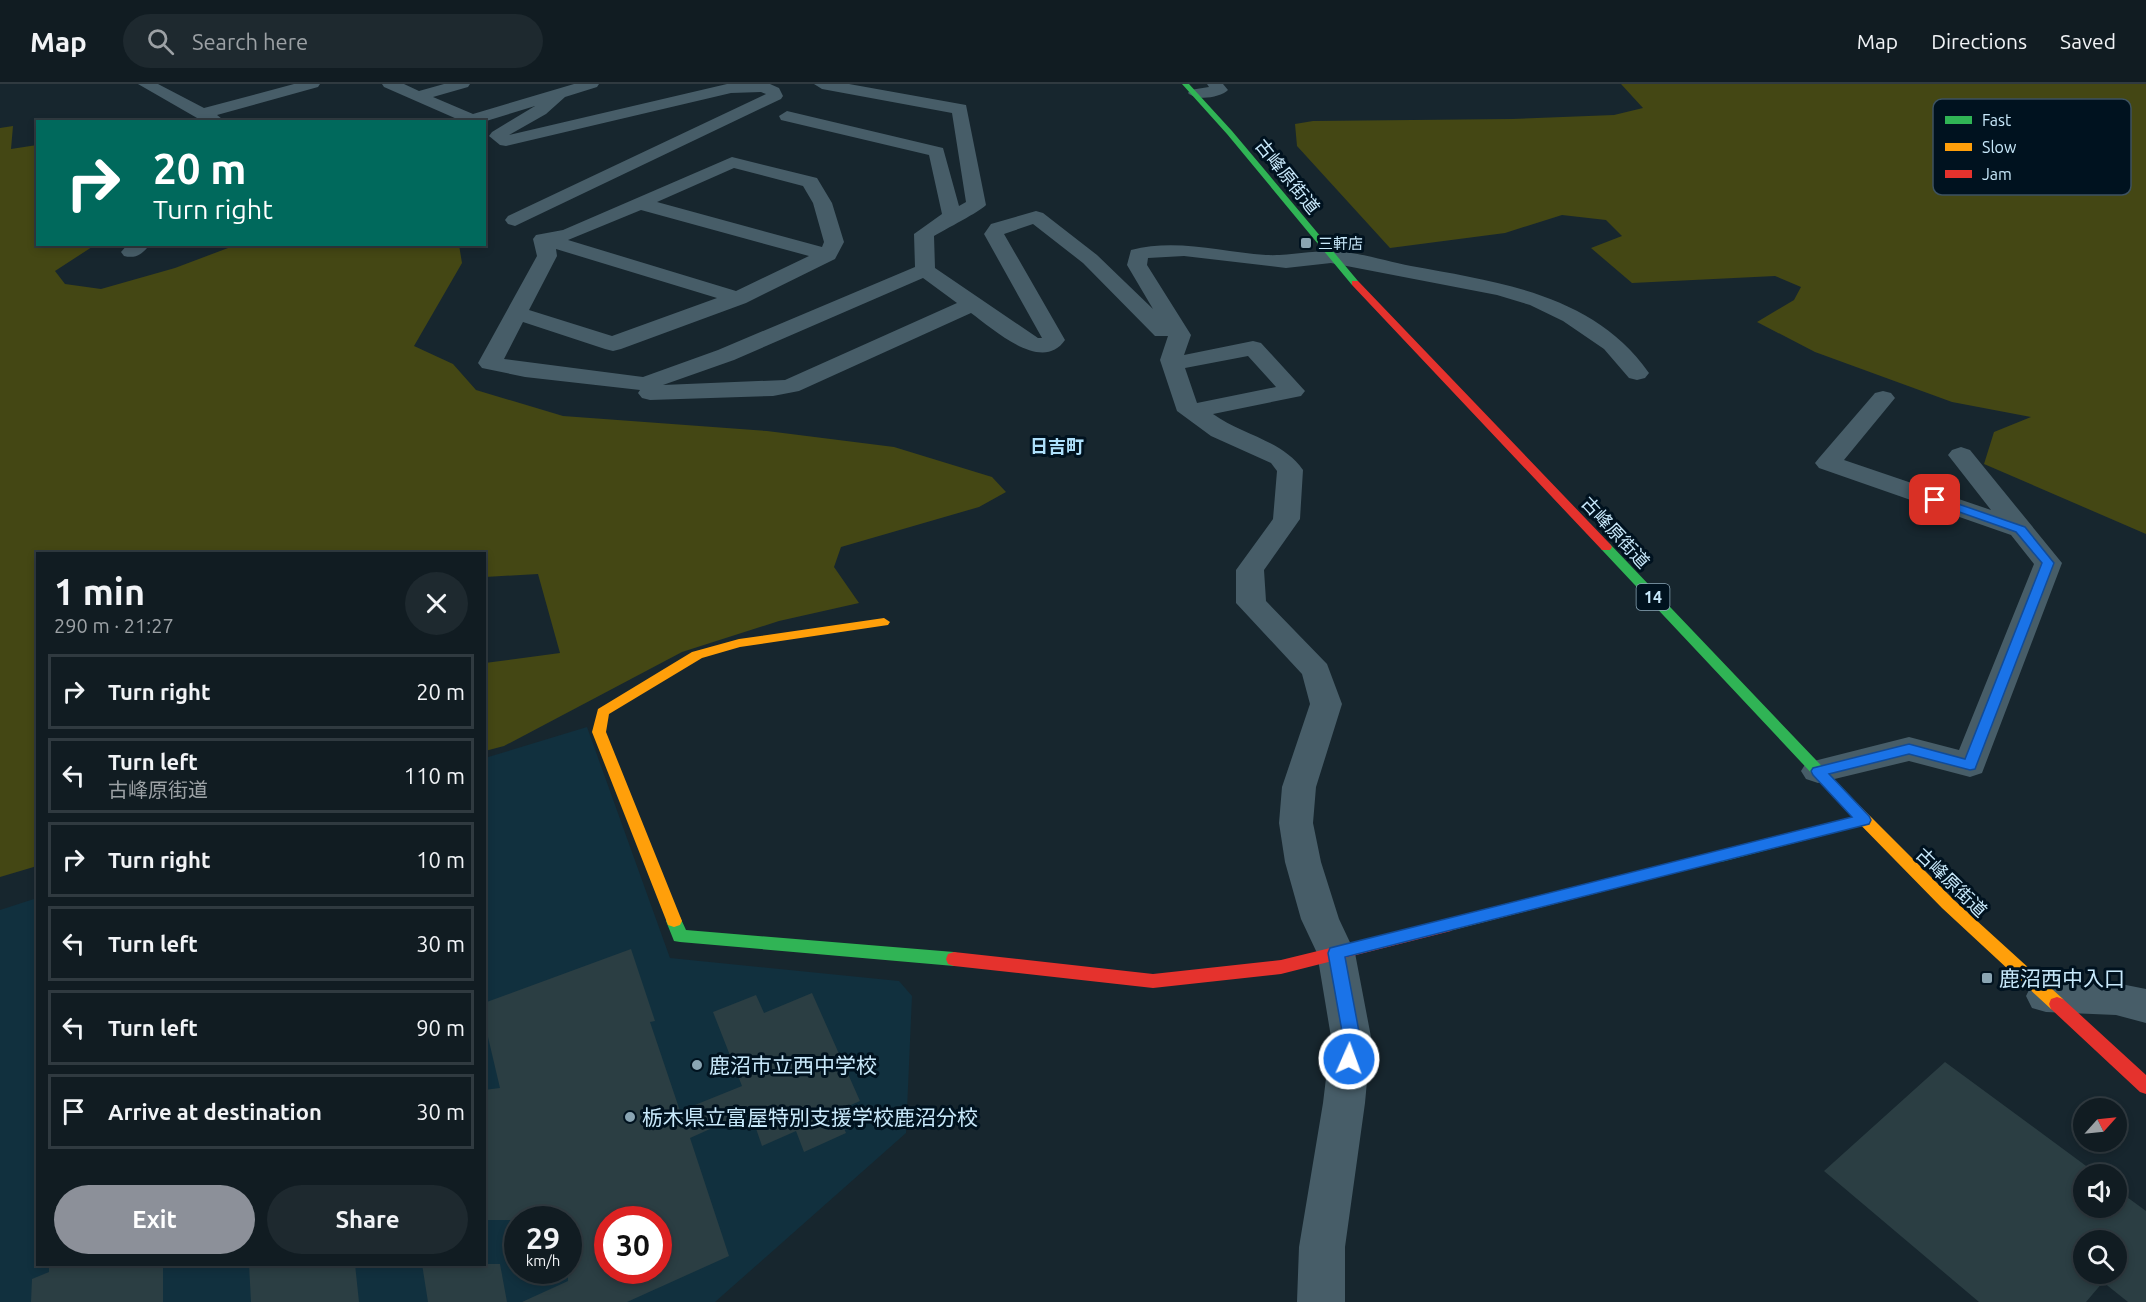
<!DOCTYPE html>
<html lang="en">
<head>
<meta charset="utf-8">
<style>
  :root { --surface:#111c22; --page:#1e292f; --text:#f1f3f6; --muted:#9ca1a5; --line:#303a40; --accent:#8c9099 }
  body { margin:0; font-family:Ubuntu,"Noto Sans JP",sans-serif; background:var(--page); color:var(--text); height:100vh; display:flex; flex-direction:column; font-size:22px; white-space:nowrap }
  * { box-sizing:border-box; margin:0 }
  p { font-size:20px; color:var(--muted) }
  .icon { flex:none; width:33px; height:33px; fill:none; stroke:currentColor; stroke-width:2; stroke-linecap:round; stroke-linejoin:round }
  .map { position:relative; flex:1; overflow:hidden }
  .drawer { position:absolute; left:36px; top:468px; width:450px; height:714px; display:flex; flex-direction:column; background:var(--surface); border-radius:0px; box-shadow:0 3px 9px #0003,0 0 0 2px var(--line) }
  .drawer>* { flex:none }
  .guide { position:absolute; left:36px; top:36px; width:450px; height:126px; border-radius:0px; box-shadow:0 3px 9px #0003,0 0 0 2px var(--line); background:#00695c; color:#fff; overflow:hidden }
  .needle { width:39px; rotate:63deg }
  .tools { position:absolute; left:2073px; top:1014px; display:grid; gap:12px }
  .tools a { display:grid; place-items:center; width:54px; height:54px; border-radius:50%; background:var(--surface); box-shadow:0 3px 9px #0003,0 0 0 2px var(--line); font-size:30px }
  .speed { position:absolute; left:504px; top:1122px; display:flex; gap:12px; font-size:30px; font-weight:700; text-align:center }
  .speed>* { display:grid; place-content:center; width:78px; height:78px; border-radius:50%; background:var(--surface); box-shadow:0 3px 9px #0003,0 0 0 2px var(--line); line-height:1 }
  .speed small { font-size:15px; font-weight:400 }
  .speed .limit { border:9px solid #d22; background:#fff; color:#111 }
  .pin { position:absolute; display:grid; place-items:center; width:51px; height:51px; color:#fff; margin:-26px; border-radius:12px; box-shadow:0 3px 9px #0006 }
  .me { position:absolute; width:66px; margin:-33px; rotate:2deg; stroke-linejoin:round; filter:drop-shadow(0 0 4px #0008) }
  .turn { display:flex; align-items:center; gap:21px; height:126px; padding:0 18px; font-size:27px }
  .turn .icon { width:78px; height:78px; stroke-width:2.5 }
  .turn b { display:block; font-size:42px; line-height:51px }
  .round { display:grid; place-items:center; flex:none; width:63px; height:63px; border-radius:32px; background:var(--page) }
  .head { display:flex; align-items:center; justify-content:space-between; height:102px; padding:0 18px }
  h1 { font-size:36px; font-weight:700; line-height:45px }
  .action { display:flex; gap:12px; margin-top:auto; padding:12px 18px }
  .action a { flex:1; height:69px; border-radius:36px; background:var(--accent); color:#fff; font-size:24px; font-weight:700; line-height:69px; text-align:center }
  .action a+a { background:var(--page); color:var(--text) }
  ul { padding:0; list-style:none }
  li { display:flex; align-items:center; gap:18px; height:75px; margin:0 12px 9px; padding:0 6px; border:3px solid var(--line); border-radius:0px }
  li div { flex:1 }
  li b { display:block; font-size:22px }
  li em { font-style:normal }
  header { display:flex; align-items:center; gap:36px; box-sizing:border-box; height:84px; padding:0 30px; background:var(--surface); border-bottom:2px solid var(--line) }
  header strong { font-size:28px }
  nav { display:flex; gap:33px; margin-inline-start:auto; font-size:21px }
  .search { width:420px; height:54px; background:var(--page); display:flex; align-items:center; gap:15px; box-sizing:border-box; padding:0 21px; border-radius:33px; color:var(--muted); font-size:22px }
  .map>svg:first-child { display:block }
</style>
</head>
<body>
<header>
<strong>Map</strong>
<div class="search"><svg class="icon" aria-label="search" viewBox="0 0 24 24"><circle cx="10" cy="10" r="6"/><path d="M15 15l6 6"/></svg>Search here</div>
<nav><a>Map</a><a>Directions</a><a>Saved</a></nav>
</header>
<div class="map">
<svg width="2146" height="1218" viewBox="0 0 2146 1218">
  <rect width="100%" height="100%" fill="#17262e"/>
  <path fill="#11303e" fill-rule="evenodd" d="M587 643 670 874 899 897 912 912 906 1049 715 1218H0V826L37 814 38 1180H484L485 674ZM518 1136H568V1186H518ZM608 1136H658V1186H608Z"/>
  <path fill="#444714" d="M1621 0H2146V450L1984 380 1994 348 2031 333 1952 318 1815 268 1757 238 1794 216 1801 203 1775 192 1632 199 1591 164 1622 152 1606 136 1562 131 1505 149 1390 164 1297 62 1295 40 1313 37 1512 35 1614 31 1643 24Z
    M13 42 11 65 37 61 38 160 95 161 55 187 65 200 101 205 175 184 236 161H459L462 179 414 262 453 280 476 306 563 332 767 347 894 363 992 393 1006 408 979 423 841 463 834 483 859 519 779 537 682 568 504 662 485 667V579L560 569 538 490 485 493 484 470H38L37 782 0 793V44Z"/>
  <path fill="#2b3e43" fill-rule="evenodd" d="M631 865 655 937 650 938 680 1027 742 1002 713 928 756 911 764 929 812 909 860 1017 837 1027 846 1049 804 1068 796 1047 762 1062 750 1027 690 1054 729 1172 627 1218H522L568 1197V1136H484V1006L500 1004 484 936V919ZM608 1136H658V1186H608Z
    M1945 978 2097 1090H2084V1124H2116V1105L2146 1127V1218H2128L2103 1198 2086 1218H1979L1824 1087ZM2084 1156H2116V1190H2084Z
    M49 1180H163V1218H31L32 1195 49 1188Z
    M249 1180H355L359 1218H251Z
    M422 1180H500L507 1218H428Z"/>
  <g fill="none" stroke-linecap="round" stroke-linejoin="round">
    <path fill="#475d68" fill-rule="evenodd" d="M138 0H158L204 24 294 0H320L318 3 217 31 226 38H204Z
      M382 0H404L419 7 444 0H470L468 3 433 13 473 30 574 0H599L597 3 565 13 546 30 509 51 727 0H770L779 4 783 12 781 15 515 142 508 140 505 136 508 132 766 10 761 8 731 9 506 62 500 61 489 52 492 48 535 22 483 38H455L457 35 384 3Z
      M814 0H849L966 21 986 121C981 127 944 146 934 152L935 184 1038 254H1042L984 150 991 140 1036 127 1043 129 1097 171 1153 225 1127 181 1131 166C1177 154 1220 168 1266 171 1288 172 1309 167 1330 167 1354 167 1386 177 1411 182 1498 198 1594 210 1649 289L1645 294 1637 296 1629 294 1604 265 1563 237 1530 221 1497 211 1331 179 1286 184 1184 172 1148 174 1147 181 1191 251 1184 271 1253 257 1261 259 1305 307 1301 312 1213 330C1242 351 1282 356 1303 386L1300 435 1264 486 1266 517 1327 580 1342 620 1316 703 1313 739 1321 778 1339 835 1355 869 1371 953 1365 1019 1345 1163V1218H1297L1299 1163 1323 1019 1331 953 1317 869 1301 835 1285 778 1279 739 1282 703 1310 620 1302 590 1236 519V486L1273 435 1277 387 1271 379 1211 352 1177 327 1160 276 1168 252H1155L1083 179 1033 140 1004 150 1065 256C1042 290 993 245 971 229L799 307 773 312 650 316 642 314 638 309 640 306 525 293 482 284 478 279 537 172 533 155 536 151 563 146 732 73 817 94 832 119 844 158 835 175 746 219 621 265 613 267 605 265 523 238 504 275 643 293 718 266 915 183 914 150 942 130 929 71 781 36 779 32 787 27 943 64 959 122 966 118 952 29 822 5ZM734 84 803 102 813 119 824 158 822 163 657 118ZM641 126 809 172 736 207 568 156ZM556 165 717 214 612 252 529 226 557 172ZM923 194 957 219 785 296 663 301 734 276ZM1248 272 1276 303 1197 319 1185 284Z
      M1207 0H1223L1228 6C1220 14 1196 17 1188 9L1190 6 1209 3Z
      M128 160H150C143 170 136 175 124 172L121 168Z
      M1883 307 1891 309 1895 314 1844 376 1991 426 1948 371 1952 366 1961 363 1970 366 2062 479 1982 689 1970 693 1909 677 1818 699 1806 695 1801 687 1806 679 1909 653 1959 666 2034 480 2011 451 1819 384 1815 379 1819 374 1875 309Z
      M2046 896 2116 899 2146 905V939L2116 931 2046 928 2032 924 2026 912 2032 900Z"/>
    <path fill="#30b455" fill-rule="evenodd" d="M1182 0H1189L1232 47 1358 197V201H1352L1227 50Z
      M1606 459 1610 460 1857 719 1859 723 1857 727H1847L1602 466 1600 463 1602 460Z
      M1864 731 1869 732 1871 736 1869 740 1721 778 1716 776 1713 772 1716 768 1721 766Z
      M674 831 680 833 686 846 954 868 960 870 962 875 960 880 954 882 680 858 674 857 666 837 668 833Z"/>
    <path fill="#ff9f0a" fill-rule="evenodd" d="M884 534 890 538 888 541 740 563 702 574 609 630 606 648 682 837 680 841 674 843 668 841 592 648 598 625 692 568 739 555Z
      M1852 718 1857 719 1954 816 2063 915 2065 920 2063 925 2057 927 2051 925 1942 824 1847 727 1845 723 1847 719Z
      M1721 766 1726 768 1729 772 1726 776 1445 848 1439 847 1437 842 1439 837 1445 836Z"/>
    <path fill="#e5322d" fill-rule="evenodd" d="M1352 197H1358L1610 460 1612 463 1610 466H1602L1352 201Z
      M1445 836 1451 837 1453 842 1451 847 1281 890 1153 904 954 882 948 880 946 875 948 870 954 868 1153 890 1281 876Z
      M2057 913 2063 915 2146 991V1010L2140 1008 2051 925 2049 920 2051 915Z"/>
  </g>
  <path fill="#1a73e8" stroke="#114b97" stroke-width="1.5" d="M1935 412 2025 443 2054 479 1975 685 1970 686 1909 670 1829 690 1869 732 1871 736 1869 740 1345 873 1360 953 1355 980 1349 983 1343 980 1340 975 1343 953 1328 869 1330 864 1852 733 1813 691 1811 687 1813 684 1909 660 1965 675 2042 479 2016 448 1931 418 1929 416Z"/>
  <g fill="#8aa5b3" stroke="#00121f" stroke-width="2">
    <rect x="1300" y="153" width="12" height="12" rx="3"/>
    <rect x="1981" y="888" width="12" height="12" rx="3"/>
    <circle cx="697" cy="981" r="6"/>
    <circle cx="630" cy="1033" r="6"/>
  </g>
  <g text-anchor="middle" dominant-baseline="central" stroke-width="6" stroke-linejoin="round" paint-order="stroke">
    <g font-size="15" fill="#c8e9fb" stroke="#00121f" text-anchor="start">
      <text x="1318" y="159">三軒店</text>
    </g>
    <rect fill="#00121f" stroke="#8ca8b9" stroke-width="1.5" x="1636.5" y="500" width="33" height="26" rx="4.5"/>
    <g font-size="16" font-weight="bold" fill="#c8e9fb">
      <text x="1653" y="513">14</text>
    </g>
    <g font-size="18" fill="#c8e9fb" stroke="#00121f">
      <text transform="translate(1288 92) rotate(51)">古峰原街道</text>
      <text transform="translate(1616 448) rotate(47)">古峰原街道</text>
      <text transform="translate(1952 798) rotate(44)">古峰原街道</text>
    </g>
    <g font-size="18" font-weight="bold" fill="#aee0fb" stroke="#00121f">
      <text x="1057" y="362">日吉町</text>
    </g>
    <g font-size="21" fill="#c8e9fb" stroke="#00121f" text-anchor="start">
      <text x="1999" y="894">鹿沼西中入口</text>
      <text x="709" y="981">鹿沼市立西中学校</text>
      <text x="642" y="1033">栃木県立富屋特別支援学校鹿沼分校</text>
    </g>
  </g>
  <rect x="1933" y="15" width="198" height="96" rx="9" fill="#00121f" stroke="#3c5261" stroke-width="1.5"/>
  <rect x="1945" y="32" width="27" height="8" fill="#30b455"/>
  <rect x="1945" y="59" width="27" height="8" fill="#ff9f0a"/>
  <rect x="1945" y="86" width="27" height="8" fill="#e5322d"/>
  <g font-size="16" fill="#c8e9fb">
    <text x="1982" y="42">Fast</text>
    <text x="1982" y="69">Slow</text>
    <text x="1982" y="96">Jam</text>
  </g>
</svg>
<div class="tools">
<a><svg class="needle" viewBox="-14 -14 28 28"><path d="M0-13l5 13h-10z" fill="#e53935"/><path d="M0 13l5-13h-10z" fill="#9ca1a5"/></svg></a>
<a><svg class="icon" aria-label="sound" viewBox="0 0 24 24"><path d="M4 9h4l5-4v14l-5-4H4zM17 9q2 3 0 6"/></svg></a>
<a><svg class="icon" aria-label="search" viewBox="0 0 24 24"><circle cx="10" cy="10" r="6"/><path d="M15 15l6 6"/></svg></a>
</div>
<div class="speed"><div>29<small>km/h</small></div><div class="limit">30</div></div>
<div class="pin" style="left:1935px;top:416px;background:#d93025"><svg class="icon" aria-label="arrive" viewBox="0 0 24 24"><path d="M6 21V4h12l-3 4 3 4H6"/></svg></div>
<svg class="me" style="left:1349px;top:975px" viewBox="-20 -20 40 40"><circle r="17" fill="#1a73e8" stroke="#fff" stroke-width="3"/><path d="M0-11L8 9 0 5-8 9z" fill="#fff"/></svg>
<div class="guide">
<div class="turn"><svg class="icon" aria-label="right" viewBox="0 0 24 24"><path d="M7 20v-9h11M14 6l5 5-5 5"/></svg><div><b>20 m</b>Turn right</div></div>
</div>
<section class="drawer">
<div class="head"><div><h1>1 min</h1><p>290 m · 21:27</p></div><a class="round"><svg class="icon" aria-label="close" viewBox="0 0 24 24"><path d="M6 6l12 12M18 6L6 18"/></svg></a></div>
<ul>
<li><svg class="icon" aria-label="right" viewBox="0 0 24 24"><path d="M7 20v-9h11M14 6l5 5-5 5"/></svg><div><b>Turn right</b></div><em>20 m</em></li>
<li><svg class="icon" aria-label="left" viewBox="0 0 24 24"><path d="M17 20v-9H6M10 6l-5 5 5 5"/></svg><div><b>Turn left</b><p>古峰原街道</p></div><em>110 m</em></li>
<li><svg class="icon" aria-label="right" viewBox="0 0 24 24"><path d="M7 20v-9h11M14 6l5 5-5 5"/></svg><div><b>Turn right</b></div><em>10 m</em></li>
<li><svg class="icon" aria-label="left" viewBox="0 0 24 24"><path d="M17 20v-9H6M10 6l-5 5 5 5"/></svg><div><b>Turn left</b></div><em>30 m</em></li>
<li><svg class="icon" aria-label="left" viewBox="0 0 24 24"><path d="M17 20v-9H6M10 6l-5 5 5 5"/></svg><div><b>Turn left</b></div><em>90 m</em></li>
<li><svg class="icon" aria-label="arrive" viewBox="0 0 24 24"><path d="M6 21V4h12l-3 4 3 4H6"/></svg><div><b>Arrive at destination</b></div><em>30 m</em></li>
</ul>
<div class="action"><a>Exit</a><a>Share</a></div>
</section>
</div>
</body>
</html>
